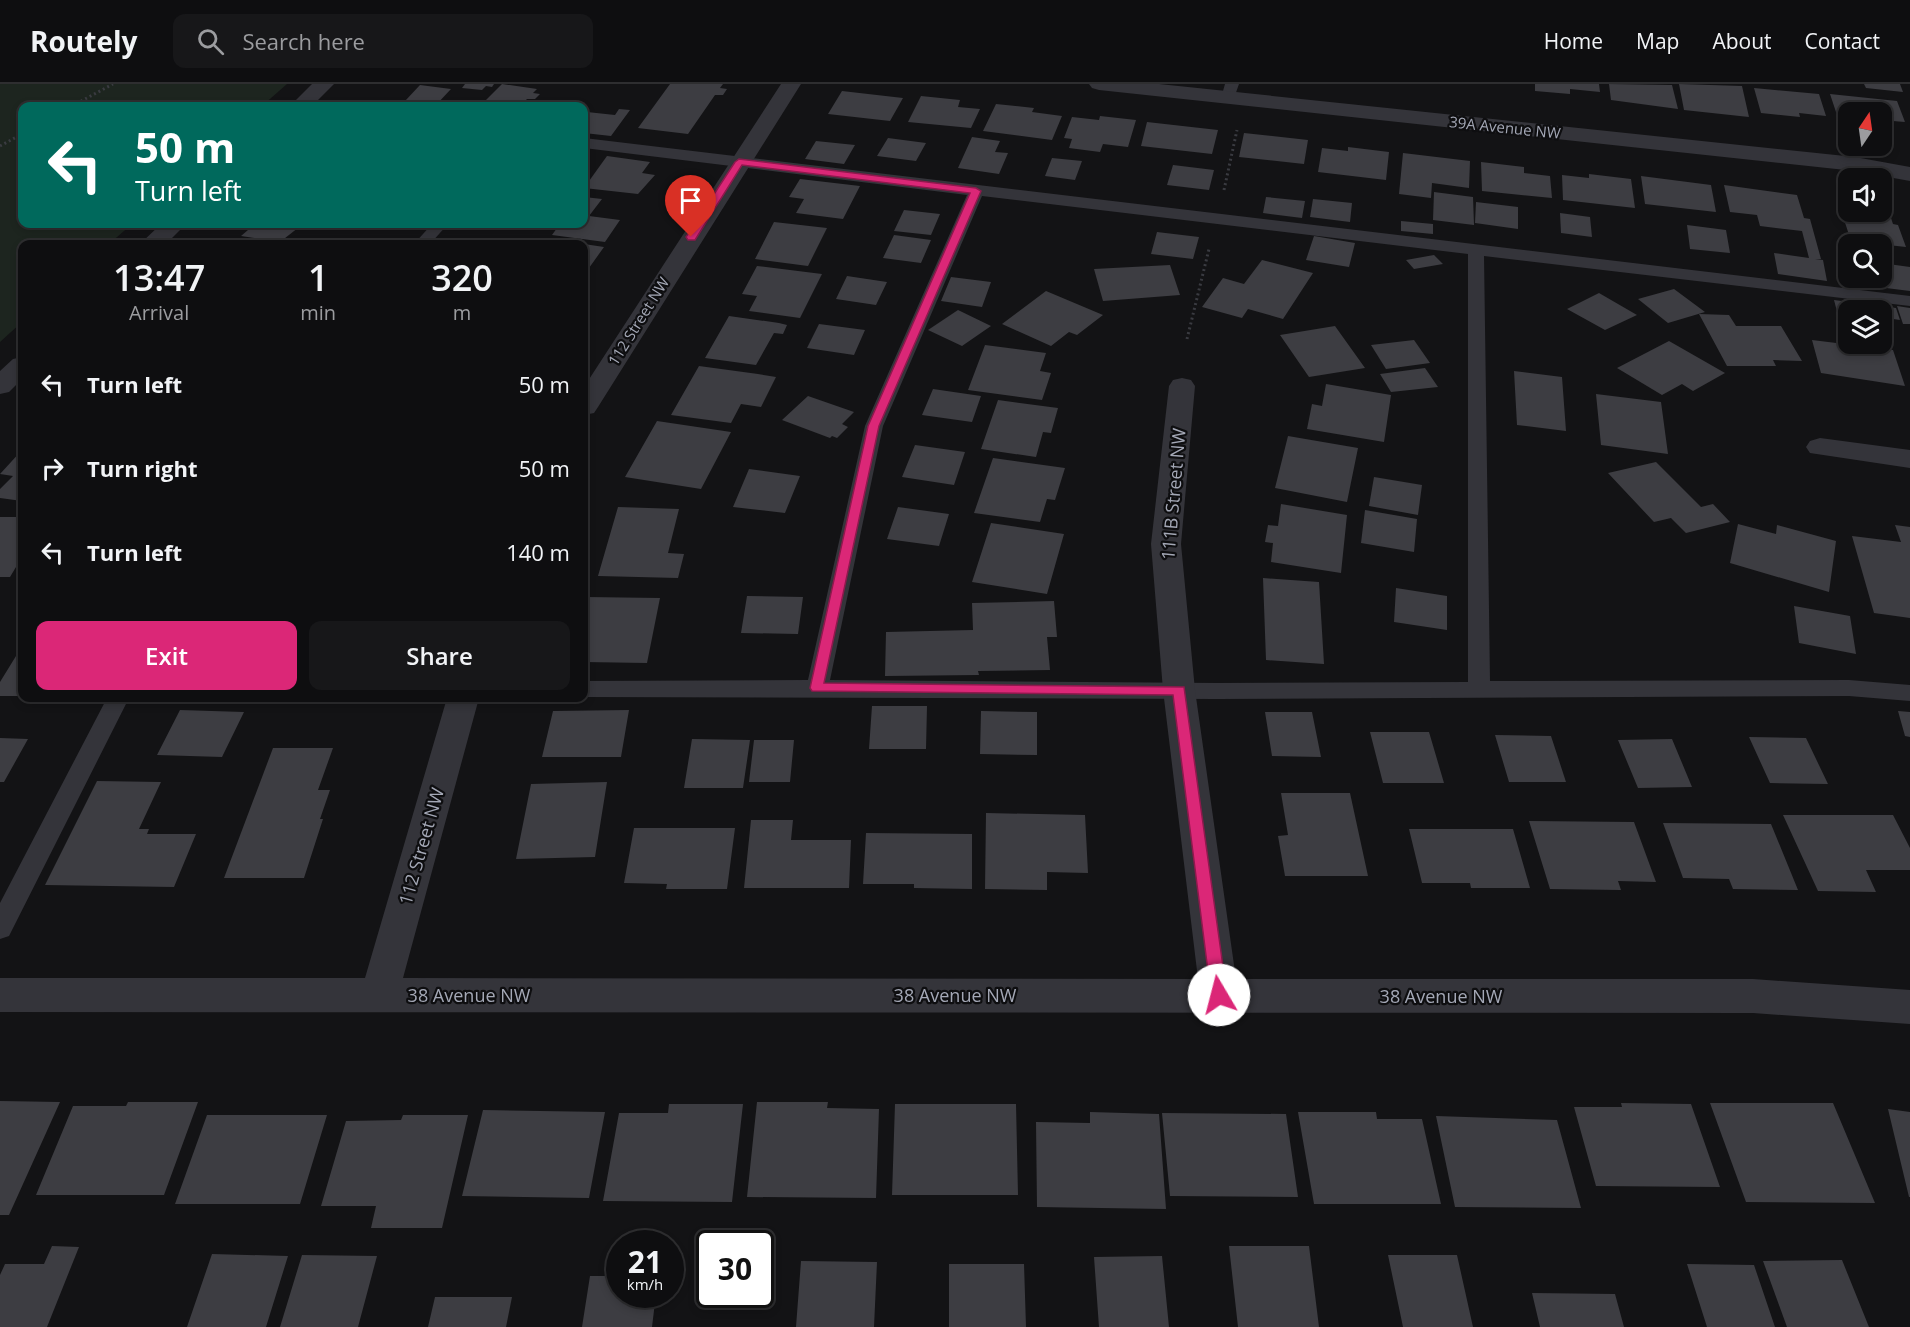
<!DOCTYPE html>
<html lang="en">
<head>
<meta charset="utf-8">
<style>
  :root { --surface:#0e0e10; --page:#171719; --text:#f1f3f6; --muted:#9b9c9f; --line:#2e2e30; --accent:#db2777 }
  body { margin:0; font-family:"Open Sans",sans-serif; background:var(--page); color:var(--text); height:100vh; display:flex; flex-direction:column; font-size:22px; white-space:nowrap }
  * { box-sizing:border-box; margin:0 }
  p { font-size:20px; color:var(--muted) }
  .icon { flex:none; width:33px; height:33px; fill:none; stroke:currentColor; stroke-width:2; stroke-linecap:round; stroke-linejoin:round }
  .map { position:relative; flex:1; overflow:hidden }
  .sheet { position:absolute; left:18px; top:156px; width:570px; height:462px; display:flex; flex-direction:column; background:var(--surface); border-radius:12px; box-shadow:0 3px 9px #0003,0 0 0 2px var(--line) }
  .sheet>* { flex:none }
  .top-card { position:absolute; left:18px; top:18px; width:570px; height:126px; border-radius:12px; box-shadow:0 3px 9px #0003,0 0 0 2px var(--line); background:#00695c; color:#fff; overflow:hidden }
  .needle { width:39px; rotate:13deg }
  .fabs { position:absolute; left:1838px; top:18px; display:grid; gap:12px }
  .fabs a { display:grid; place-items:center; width:54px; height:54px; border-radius:12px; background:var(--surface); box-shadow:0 3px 9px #0003,0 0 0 2px var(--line); font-size:30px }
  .speed { position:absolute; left:606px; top:1146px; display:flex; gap:12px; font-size:30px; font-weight:700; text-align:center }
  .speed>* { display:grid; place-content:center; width:78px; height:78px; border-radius:50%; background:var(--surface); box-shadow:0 3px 9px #0003,0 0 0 2px var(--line); line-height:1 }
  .speed small { font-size:15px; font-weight:400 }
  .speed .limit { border:3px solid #111; border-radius:9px; background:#fff; color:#111 }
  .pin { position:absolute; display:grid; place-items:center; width:51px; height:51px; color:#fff; margin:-62px -26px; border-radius:50% 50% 50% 0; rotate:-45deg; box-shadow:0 0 6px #0007 }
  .pin .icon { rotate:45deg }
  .me { position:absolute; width:66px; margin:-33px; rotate:352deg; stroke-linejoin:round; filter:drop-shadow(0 0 4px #0008) }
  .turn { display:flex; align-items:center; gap:21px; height:126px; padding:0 18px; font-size:27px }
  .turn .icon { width:78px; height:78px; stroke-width:2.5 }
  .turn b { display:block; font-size:42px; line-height:51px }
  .eta { display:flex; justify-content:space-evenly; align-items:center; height:102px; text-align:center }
  .eta b { font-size:36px; font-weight:600; line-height:42px }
  .primary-button { display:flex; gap:12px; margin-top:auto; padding:12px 18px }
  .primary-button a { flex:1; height:69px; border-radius:12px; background:var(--accent); color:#fff; font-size:24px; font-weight:600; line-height:69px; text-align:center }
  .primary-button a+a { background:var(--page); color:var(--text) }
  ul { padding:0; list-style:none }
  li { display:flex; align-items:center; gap:18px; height:84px; padding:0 18px }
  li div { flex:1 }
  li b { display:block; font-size:22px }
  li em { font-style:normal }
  header { display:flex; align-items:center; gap:36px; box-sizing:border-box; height:84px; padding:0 30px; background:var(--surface); border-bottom:2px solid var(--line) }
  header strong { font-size:28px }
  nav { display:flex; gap:33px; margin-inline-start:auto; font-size:21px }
  .search { width:420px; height:54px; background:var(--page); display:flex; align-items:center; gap:15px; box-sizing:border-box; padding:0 21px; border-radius:12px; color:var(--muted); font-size:22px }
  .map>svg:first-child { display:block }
</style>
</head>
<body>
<header>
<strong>Routely</strong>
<div class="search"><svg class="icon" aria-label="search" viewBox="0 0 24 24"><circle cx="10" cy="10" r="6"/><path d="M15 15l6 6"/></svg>Search here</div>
<nav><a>Home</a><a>Map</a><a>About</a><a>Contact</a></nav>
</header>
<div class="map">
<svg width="1910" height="1243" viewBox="0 0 1910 1243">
  <rect width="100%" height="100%" fill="#131315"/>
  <path fill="#1d251f" d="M0 0H287L262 22H22V140H132L109 160H22V238L0 258Z"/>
  <path fill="#3d3d42" d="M465 0H494L492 3 486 2 482 6 462 4Z
    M502 0 537 5 533 9 540 10 535 15H527L520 22H480Z
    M670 0H723L720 4 727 5 723 11H715L688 50 638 44Z
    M1535 0H1599L1600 8 1570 5V10L1535 7Z
    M1609 0 1672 1 1678 25 1611 16Z
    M1679 0 1742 2 1749 33 1684 26Z
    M1864 0H1900L1903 8 1866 4Z
    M420 1 451 5 436 21 405 17Z
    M1754 4 1819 10 1826 32 1799 29 1800 33 1761 29Z
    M842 7 903 14 890 37 828 30Z
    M1830 10 1897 17 1905 38 1881 36V28H1848V32L1837 31Z
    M921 12 960 16 958 23 980 25 971 44 908 38Z
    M996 20 1034 24 1032 28 1062 32 1052 56 983 47Z
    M619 25 630 26 611 52 584 49V33L587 28 615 31Z
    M1100 32 1136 36 1128 63 1103 60 1100 68 1069 64 1072 55 1064 54 1072 33 1099 36Z
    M1147 38 1218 46 1212 70 1141 62Z
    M1244 49 1308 56 1304 80 1239 73Z
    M972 53 1000 57 995 68 1008 69 999 90 958 84Z
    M888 54 926 59 916 77 877 72Z
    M816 57 855 61 844 80 805 75Z
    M1348 63 1389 68 1386 96 1318 88 1322 64 1348 67Z
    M1403 69 1470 77 1469 104 1432 99 1431 114 1399 110Z
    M607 72 650 78 642 89 655 91 638 110 584 104Z
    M1052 74 1082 77 1075 96 1045 92Z
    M1481 78 1524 83V89L1550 92 1552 114 1482 107Z
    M1173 81 1214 86 1209 106 1167 101Z
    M1589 90 1631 95 1635 124 1563 116 1562 91 1589 94Z
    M1641 92 1711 101 1716 128 1645 120Z
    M800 95 860 102 843 135 796 129 804 115 789 113Z
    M1724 101 1797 111 1804 134 1810 135 1821 175H1815L1823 176 1827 197 1778 190 1774 169 1809 174 1802 147 1760 142 1757 131 1730 128Z
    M1434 108 1473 113 1474 141 1433 136Z
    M584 113 602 115 589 132 620 136 605 158 552 151 557 144 530 141 584 140Z
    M1266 113 1305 117 1302 134 1263 129Z
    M1313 115 1352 119 1350 138 1310 133Z
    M1838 117 1848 118V128H1881V122H1887L1893 140 1898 141 1906 163 1851 157Z
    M1476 118 1518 123V145L1475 139Z
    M904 126 940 130 931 151 894 147Z
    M1560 129 1590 133 1592 153 1561 149Z
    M1401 137 1433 140V150L1401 147Z
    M774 138 827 144 808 182 755 175Z
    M255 140H303L280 158 241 152Z
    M1687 141 1726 146 1730 169 1690 165Z
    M1157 148 1199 153 1193 175 1151 170Z
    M894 151 931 156 921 179 883 174Z
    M1314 152 1355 159 1349 183 1306 176Z
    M236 154 275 159V160H229Z
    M535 154 576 159V160H529Z
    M584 160 604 163 584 191Z
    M1434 171 1443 180 1414 185 1406 176Z
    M1262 176 1313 189 1283 235 1248 225 1242 234 1202 223 1223 194 1244 200Z
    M1881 179 1910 183V207L1886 204Z
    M1170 181 1180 211 1103 217 1094 185Z
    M757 182 822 190 800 234 749 227 757 212 742 210Z
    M847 192 887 198 876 221 836 215Z
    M951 193 991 198 982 223 941 217Z
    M1674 205 1705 228 1668 239 1638 215Z
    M1046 207 1103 231 1077 251 1069 248 1051 262 1002 240Z
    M1599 209 1637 231 1605 246 1567 225Z
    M1834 216 1896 224 1900 236 1887 234 1891 246 1881 244V226H1848V240L1840 239Z
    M1897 222 1910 224V240H1903Z
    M958 226 991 242 962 262 928 246Z
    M1699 230 1729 231 1736 242H1781L1802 277 1773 276 1776 282H1727Z
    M729 232 779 239 787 241 783 250 774 249 756 281 705 274Z
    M819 240 865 246 854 271 807 264Z
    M1335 242 1365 284 1309 293 1280 251Z
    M1414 256 1430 279 1386 285 1371 261Z
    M1812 256 1893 266 1905 302 1821 289Z
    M1669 257 1725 289 1693 307 1682 300 1662 311 1617 284Z
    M985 261 1046 269 1040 287 1051 289 1042 316 968 306Z
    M699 282 758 290 776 293 761 323 741 320 731 339 671 331Z
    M1425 284 1438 303 1391 308 1380 290Z
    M1514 287 1562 293 1566 347 1517 341Z
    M1326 300 1391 311 1384 358 1307 345 1312 320 1322 322Z
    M933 305 981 312 972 338 922 331Z
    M1596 310 1661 318 1668 370 1601 361Z
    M808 312 854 328 842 340 848 343 837 354 832 352 830 354 782 336Z
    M998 316 1058 324 1051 349 1043 348 1036 373 981 365Z
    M657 337 731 348 701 405 625 393Z
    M1288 352 1358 364 1347 418 1275 404Z
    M915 361 965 368 954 401 902 393Z
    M22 366V417L0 414V405L13 392 0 390Z
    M993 374 1065 384 1055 416 1047 415 1040 438 974 429Z
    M1656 378 1701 423 1713 420 1730 438 1686 449 1671 434 1654 438 1608 389Z
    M749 385 800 392 785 429 733 423Z
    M1374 393 1422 401 1418 431 1369 422Z
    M1281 420 1347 431 1341 489 1271 478 1273 459 1265 458 1268 441 1278 442Z
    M618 423 679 425 668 469 684 470 678 494 598 492Z
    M898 423 949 430 939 462 887 455Z
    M1365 426 1417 435 1414 468 1361 459Z
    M0 433H22V473L10 493H0Z
    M991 439 1064 450 1047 510 972 498Z
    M1738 440 1776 450 1777 441 1836 457 1829 508 1730 479Z
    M1895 441 1910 443V534L1874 529 1852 452 1901 458Z
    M1263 494 1319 498 1324 580 1266 576Z
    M1396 504 1447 512V546L1394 538Z
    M747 512 803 513 798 550 741 549Z
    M586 513 660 514 647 579 584 578V525Z
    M1054 517 1057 553H1047L1050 586 978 587 979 591 885 592 886 548 973 546 972 519Z
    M1794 522 1850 532 1856 570 1799 559Z
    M16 572H22V612H0V598Z
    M872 622H927L926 665H869Z
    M180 626 244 628 222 673 157 671Z
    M629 626 621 673H542L553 627Z
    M981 627 1037 628V671L980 670Z
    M1898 627 1910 628V653L1905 652Z
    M1265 628H1312L1321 673 1272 672Z
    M1370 648H1429L1444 699H1383Z
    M1495 651 1551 652 1566 698H1509Z
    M1749 653 1806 654 1828 700 1770 699Z
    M0 654 28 655 4 698H0Z
    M692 655 750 656 743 704H684Z
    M1672 655 1692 703 1638 704 1618 656Z
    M754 656H794L790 698H749Z
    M273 664H333L318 706H330L320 735H323L304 794H224Z
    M97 697 161 698 139 745H149L147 750H196L174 803 45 801Z
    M607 698 595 773 516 775 531 700Z
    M1281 709H1350L1368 792H1285L1278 752 1288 751Z
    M986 729 1085 731 1088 789 1047 788V806L985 805Z
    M1783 731H1893L1910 764V786H1866L1876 808 1818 807Z
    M751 736H793L791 756H851L849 804H744Z
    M1529 737 1634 738 1656 798 1618 797 1621 806 1550 805Z
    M1663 739 1771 740 1798 806 1733 805 1729 795 1683 794Z
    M634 744H735L727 805H666L667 800 624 799Z
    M1409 745H1513L1530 804H1471L1470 799H1422Z
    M866 749 972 750V805L914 804V800H863Z
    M0 1017 60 1018 9 1131H0Z
    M128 1018H198L164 1111H36L73 1022H126Z
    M757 1018H828L827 1024 879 1025 876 1114 747 1113Z
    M1621 1019 1691 1020 1720 1103 1596 1102 1574 1023H1622Z
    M1710 1019H1833L1875 1119 1746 1118Z
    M669 1020H743L732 1118 603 1117 619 1029H668Z
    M895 1020H1016L1018 1111H892Z
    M1888 1025 1910 1028V1113H1909Z
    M483 1026 605 1028 589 1114 462 1112Z
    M1090 1028 1159 1030 1166 1125 1037 1123 1036 1038 1090 1039Z
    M1298 1028H1376L1377 1035H1422L1441 1120H1314Z
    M1162 1029 1286 1030 1298 1113 1170 1112Z
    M207 1031H327L300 1120H175Z
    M403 1031H468L442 1144H371L376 1122H321L346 1037 401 1036Z
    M1436 1032 1557 1036 1581 1124 1455 1123Z
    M52 1162 79 1163 47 1243H0V1191L5 1180H44Z
    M1229 1162H1309L1319 1243H1238Z
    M212 1170 288 1172 266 1243H187Z
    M302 1171 377 1172 358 1243H280Z
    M1388 1171H1457L1473 1243H1403Z
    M1162 1172 1169 1243H1099L1094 1173Z
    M1842 1176 1869 1243H1787L1763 1177Z
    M801 1177 877 1178 874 1243H796Z
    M949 1180H1024L1026 1243H949Z
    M1687 1180 1754 1181 1775 1243H1707Z
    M590 1192H620V1210H656L652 1243H582Z
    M1532 1209 1615 1210 1624 1243H1540Z
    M435 1213H512L506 1243H428Z"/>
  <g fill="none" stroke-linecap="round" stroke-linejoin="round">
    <path stroke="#3a3b41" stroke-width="3" stroke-dasharray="2 3" stroke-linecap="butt" d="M72 22 113 0
      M0 62 22 50
      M1224 106 1237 46
      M1187 255 1209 165"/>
    <path fill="#34343a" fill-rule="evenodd" d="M1225 0H1239L1233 17H1223L1221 14Z
      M584 54 1910 212V222L1484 172 1490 597 1849 596 1910 601V617L1849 612 1217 615 584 613V597L808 596 865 342 967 111 584 64ZM982 112 1468 170V598L1217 599 830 596 883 342Z
      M432 140H448L430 160H414Z
      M107 614H129L9 852 0 855V819Z"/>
    <path fill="#34343a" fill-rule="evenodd" d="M312 0H334L312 22H290Z
      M781 0H801L598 323 594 329 584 331V303Z
      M1089 0H1159L1855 73 1910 83V97L1855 87 1099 6 1092 4Z
      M161 140H186L166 160H140Z
      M22 273V295L9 308 0 310V287L13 275Z
      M1182 294 1191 296 1195 302 1181 460 1195 606 1236 895H1753L1910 906V940L1753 929 0 928V894H365L447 614H479L403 894 1198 895 1163 606 1151 460 1169 302 1173 296Z
      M1820 354 1910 366V384L1810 369 1806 363 1810 357Z"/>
  </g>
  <path fill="#db2777" stroke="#8e194d" stroke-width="1.5" d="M739 75 976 104 981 107 879 342 824 599 1184 603 1227 911 1225 916 1219 918 1213 916 1211 911 1173 611 812 607 810 604 868 342 970 109 742 81 695 156H688L686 153 735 78Z"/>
  <g text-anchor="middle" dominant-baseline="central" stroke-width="4.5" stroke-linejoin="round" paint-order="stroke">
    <g font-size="15" fill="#a4a8b6" stroke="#0e0e10">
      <text transform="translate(1505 43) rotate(6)">39A Avenue NW</text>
      <text transform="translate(638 237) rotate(-58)">112 Street NW</text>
    </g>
    <g font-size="18" fill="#a4a8b6" stroke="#0e0e10">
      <text transform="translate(1173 410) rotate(-85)">111B Street NW</text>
      <text transform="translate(421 762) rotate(-74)">112 Street NW</text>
      <text x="469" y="911">38 Avenue NW</text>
      <text x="955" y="911">38 Avenue NW</text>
      <text x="1441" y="912">38 Avenue NW</text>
    </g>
  </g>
</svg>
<div class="fabs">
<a><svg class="needle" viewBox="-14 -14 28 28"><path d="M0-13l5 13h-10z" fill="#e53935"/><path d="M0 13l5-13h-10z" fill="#9b9c9f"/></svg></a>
<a><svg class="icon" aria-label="sound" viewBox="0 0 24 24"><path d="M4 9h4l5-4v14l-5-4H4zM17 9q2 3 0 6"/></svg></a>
<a><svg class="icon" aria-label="search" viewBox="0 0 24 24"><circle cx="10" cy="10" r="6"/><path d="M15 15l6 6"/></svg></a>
<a><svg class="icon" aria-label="layers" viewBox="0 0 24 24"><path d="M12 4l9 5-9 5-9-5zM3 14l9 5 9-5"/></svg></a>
</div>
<div class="speed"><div>21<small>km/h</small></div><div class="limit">30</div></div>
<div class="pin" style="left:691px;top:153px;background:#d93025"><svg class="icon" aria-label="arrive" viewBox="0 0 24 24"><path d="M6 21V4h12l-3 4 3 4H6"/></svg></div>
<svg class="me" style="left:1219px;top:911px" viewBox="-20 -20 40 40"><circle r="19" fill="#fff"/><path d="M0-13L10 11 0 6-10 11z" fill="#db2777"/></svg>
<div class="top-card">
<div class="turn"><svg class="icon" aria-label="left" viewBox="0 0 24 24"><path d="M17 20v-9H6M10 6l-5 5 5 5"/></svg><div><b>50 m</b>Turn left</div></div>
</div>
<section class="sheet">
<div class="eta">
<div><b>13:47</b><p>Arrival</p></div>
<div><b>1</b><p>min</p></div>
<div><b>320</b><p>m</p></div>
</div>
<ul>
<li><svg class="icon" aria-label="left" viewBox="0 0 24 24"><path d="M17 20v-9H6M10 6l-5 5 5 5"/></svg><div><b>Turn left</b></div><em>50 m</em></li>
<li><svg class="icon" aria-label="right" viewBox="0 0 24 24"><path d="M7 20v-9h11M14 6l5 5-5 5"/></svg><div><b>Turn right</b></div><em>50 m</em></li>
<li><svg class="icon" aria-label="left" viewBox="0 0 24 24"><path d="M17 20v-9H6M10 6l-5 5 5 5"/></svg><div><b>Turn left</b></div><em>140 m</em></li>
</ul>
<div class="primary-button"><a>Exit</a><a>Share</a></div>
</section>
</div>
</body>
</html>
